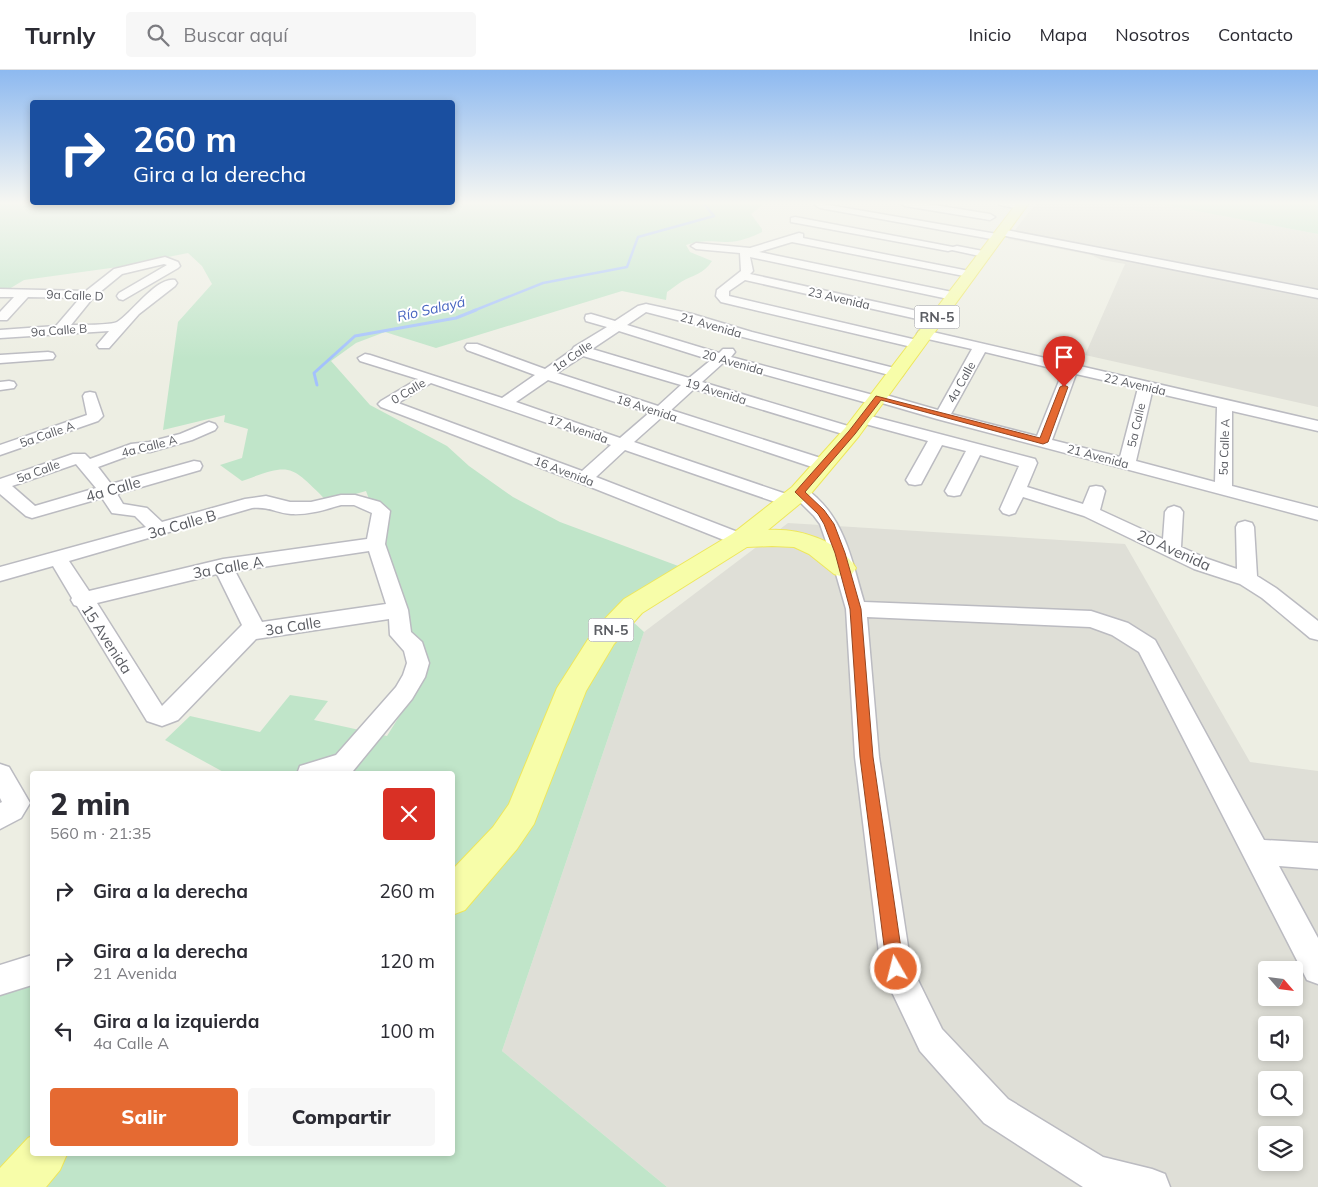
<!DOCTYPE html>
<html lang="es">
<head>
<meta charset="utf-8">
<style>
  :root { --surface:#fff; --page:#f7f7f7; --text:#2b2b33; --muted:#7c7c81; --line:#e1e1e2; --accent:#e56a32 }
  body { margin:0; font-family:Mulish,sans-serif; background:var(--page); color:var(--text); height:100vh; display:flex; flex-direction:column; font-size:19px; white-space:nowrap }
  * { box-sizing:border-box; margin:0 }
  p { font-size:16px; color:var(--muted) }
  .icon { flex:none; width:28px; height:28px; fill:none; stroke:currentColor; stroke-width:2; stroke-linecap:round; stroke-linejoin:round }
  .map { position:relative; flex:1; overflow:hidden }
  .details { position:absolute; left:30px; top:701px; width:425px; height:385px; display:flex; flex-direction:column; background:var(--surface); border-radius:5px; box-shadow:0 2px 8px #0003 }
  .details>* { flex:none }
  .banner { position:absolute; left:30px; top:30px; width:425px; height:105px; border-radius:5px; box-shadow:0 2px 8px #0003; background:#1a4fa0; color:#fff; overflow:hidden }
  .needle { width:32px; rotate:118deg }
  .buttons { position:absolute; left:1258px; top:891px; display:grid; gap:10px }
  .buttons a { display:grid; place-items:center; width:45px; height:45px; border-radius:5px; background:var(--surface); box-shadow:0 2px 8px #0003; font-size:25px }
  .pin { position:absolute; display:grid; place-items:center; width:42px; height:42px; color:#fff; margin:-51px -21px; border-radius:50% 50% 50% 0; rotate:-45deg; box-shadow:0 0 5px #0007 }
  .pin .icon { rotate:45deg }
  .me { position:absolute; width:55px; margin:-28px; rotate:352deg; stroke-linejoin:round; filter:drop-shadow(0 0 4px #0008) }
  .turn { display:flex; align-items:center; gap:18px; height:105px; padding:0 20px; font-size:22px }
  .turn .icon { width:65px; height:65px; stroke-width:2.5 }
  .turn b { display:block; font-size:35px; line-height:42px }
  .round { display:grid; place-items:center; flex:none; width:52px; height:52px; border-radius:5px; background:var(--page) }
  .overview { display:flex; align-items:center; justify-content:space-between; height:85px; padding:0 20px }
  h1 { font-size:30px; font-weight:800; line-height:38px }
  .primary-button { display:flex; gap:10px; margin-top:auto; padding:10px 20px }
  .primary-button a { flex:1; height:58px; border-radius:5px; background:var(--accent); color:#fff; font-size:20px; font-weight:800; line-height:58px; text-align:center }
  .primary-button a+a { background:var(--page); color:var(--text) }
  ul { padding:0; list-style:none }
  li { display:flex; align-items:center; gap:15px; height:70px; padding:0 20px }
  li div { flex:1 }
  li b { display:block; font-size:19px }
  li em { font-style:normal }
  header { display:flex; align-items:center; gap:30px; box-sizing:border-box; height:70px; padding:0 25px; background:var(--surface); border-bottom:1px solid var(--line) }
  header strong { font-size:24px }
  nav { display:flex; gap:28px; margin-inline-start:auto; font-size:18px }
  .search { width:350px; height:45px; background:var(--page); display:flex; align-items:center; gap:12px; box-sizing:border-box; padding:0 18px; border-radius:5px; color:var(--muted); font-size:19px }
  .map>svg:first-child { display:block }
</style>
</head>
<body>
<header>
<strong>Turnly</strong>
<div class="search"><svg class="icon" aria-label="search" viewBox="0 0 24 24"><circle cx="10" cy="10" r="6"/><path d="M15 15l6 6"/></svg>Buscar aquí</div>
<nav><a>Inicio</a><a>Mapa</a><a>Nosotros</a><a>Contacto</a></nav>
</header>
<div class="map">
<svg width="1318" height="1117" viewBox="0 0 1318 1117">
  <rect width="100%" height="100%" fill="#edeee3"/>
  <path fill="#dfdfd7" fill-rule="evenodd" d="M1036 133H1154L1318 164V337L1085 285 1125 194 1102 190 1091 185 1008 169Z
    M788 453 1125 474 1250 692 1318 701V1117H667L502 981 644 562ZM1266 900H1294V928H1266ZM1266 955H1294V982H1266ZM1266 1010H1294V1038H1266ZM1266 1065H1294V1092H1266Z"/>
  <path fill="#c0e5c9" d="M0 133H765L751 144 762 159V162C753 167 735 173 725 172 709 171 702 170 686 175L690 182 712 191C704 204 693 205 681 212 676 215 672 219 667 222L666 230 622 221 436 278 385 262 356 273 331 291 370 335 447 376 469 396 513 427 560 452 681 497 620 540 644 562 502 981 667 1117H0V895L32 888V1084H452V704H354L350 697 331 704H227L165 670 190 646 260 662 290 625 328 631 314 650 387 666 415 621 410 563 384 469 366 421 328 432C290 395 293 392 242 411L220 395 242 388 248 359 224 352 225 345 163 360 178 252 212 214 202 196 188 183 118 197 24 210 9 219 0 218Z
    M1154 133H1318V164Z"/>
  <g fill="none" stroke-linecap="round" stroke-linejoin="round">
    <path stroke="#a4c1fd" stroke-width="2.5" d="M473 241 543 213 627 197 638 167 714 146 703 133"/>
    <path stroke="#a4c1fd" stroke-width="3" d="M317 315 314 303 355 266 456 248 476 240"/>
    <g stroke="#bbbbc1" stroke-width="3">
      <path id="minor" d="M817 133 997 164V160L1001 159 1318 220V228L1001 165V169L997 170 820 138 815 135Z
        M900 133H922L990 144 995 147 990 150 905 136Z
        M998 133H1020L1026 136 1021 139 1000 135Z
        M795 147 953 177 957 176 988 182 990 184 984 187 952 180 948 181 791 152V148Z
        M799 163 803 164V168L969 201 975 204 969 207 792 172 759 182 957 223 959 226 957 229 953 230 750 187 753 201 750 204 940 246 941 249 935 253 745 210 729 221V226L921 271 923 274 921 277 916 278 721 232 716 226 717 220 741 201 740 183 696 179 691 176 696 173 750 178Z
        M165 187 178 192 180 196 178 198 123 230 119 229 117 226 119 223 167 195 164 194 122 204 100 222 103 225 101 228 92 229 71 255C79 255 111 255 117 252 131 244 157 206 175 210L177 213 175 216 139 244 109 278H99L97 275 109 261 0 268V260L56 256 80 228 28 227 7 250H0V242L14 227H0V219L86 221 114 199Z
        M646 234 692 244 752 262 902 300 904 303 902 306 897 307 646 242 627 255 719 283 723 279H733L735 282 731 287 873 325 879 323 938 340 972 279 919 267 917 264 919 261 924 260 1318 351V361L1232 341V416L1318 438V450L937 349 882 333 876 336 871 334 723 293 702 312 858 359 860 362 858 365H846L694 319 671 340 830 391 832 395 830 399H818L662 347 634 372 795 427 791 422 794 418C805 416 809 421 817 428 846 455 853 495 864 532L1091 541 1128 553 1155 570 1264 770 1318 773V799L1279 796 1318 868V914L1307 910 1139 582 1112 565 1090 557 867 547 879 687 911 896 942 959 1008 1029 1103 1087 1152 1099 1165 1104 1170 1117H1083L984 1053 920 981 881 899 855 687 846 539 830 483 820 454 814 446 798 430 796 435 790 436 784 435 625 380 596 407 748 466 750 470 748 474 741 476 734 474 578 412 381 337 378 334 381 331 418 309 360 291 358 288 365 284 370 285 502 328 535 305 467 280 465 277 467 274H477L545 299 572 280 574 277 607 257 586 251 585 248 586 245 591 244 615 251 638 236ZM619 261 711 290 689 308 592 279ZM985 282 1063 301 1037 366 951 344ZM583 286 681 315 658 336 557 303ZM1076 304 1138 318 1120 387 1052 370ZM548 310 649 343 620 368 516 332ZM431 313 611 375 582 401 398 333ZM1152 322 1217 337 1215 412 1136 391Z
        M48 282 53 283 55 286 53 289 0 293V285Z
        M9 311 14 312 16 315 14 318 0 320V312Z
        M90 322 95 323 103 346 98 351 0 385V375L87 345 83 326 85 323Z
        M863 344 1035 389 1037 393 1027 417 1083 434 1090 417 1096 416 1102 417 1105 421 1100 440 1163 469 1165 442 1168 438 1174 436 1180 438 1183 442 1181 477 1208 489 1237 499 1236 457 1238 453 1245 451 1252 453 1254 457 1257 506 1276 518 1318 551V570L1310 568 1262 528 1240 514 1194 499 1084 446 1023 427 1015 443 1009 445 1003 443 1000 439 1019 396 980 385 960 425 954 426 948 425 945 421 966 381 942 375 921 414 915 415 909 414 906 410 928 371 858 352 855 349 858 346Z
        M209 352 215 354 217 357 215 360 192 370 150 382H139L98 397 111 414 194 391 200 392 202 396 200 400 117 424 123 434 147 438 162 452 245 429 266 426 290 432H311L341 425H355L380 432 390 441 385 474 408 540 411 562 422 572 429 593 425 607 412 629 353 701 344 704H297L300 696 336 685 396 617 403 605 407 593 404 581 390 565 389 549 256 569 178 650 162 656 147 651 77 536 74 535 71 530 72 528 53 496 0 511V497L146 457 135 446 112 443 102 428 32 448 26 446 0 424V409L73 384H85L90 389 131 374 149 372 180 364ZM76 394 96 418 35 436 12 416ZM341 435H354L372 443 367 469 223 489 89 521 69 491 252 438C270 436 275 443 291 444 309 445 324 440 341 435ZM369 481 386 534 262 552 235 501ZM217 504 242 555 162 636 97 533Z
        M0 694 9 697 30 733 21 748 0 759V733L2 732 0 728Z
        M32 885V915L0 925V895Z"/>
    </g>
    <g stroke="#eee75c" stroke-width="2">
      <path id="major" d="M1017 133H1029L859 366 808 427 768 460C799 458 838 470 856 498L852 504 843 507 834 504 809 484 794 477 772 476 747 477 642 543 614 574 586 621 534 754 517 779 465 840 452 845V800L493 757 509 734 557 618 594 560 624 529 732 464 792 417 845 358Z
        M32 1066V1084H67L60 1100 46 1117H0V1098L28 1068Z"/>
    </g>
    <use href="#minor" fill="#fff" fill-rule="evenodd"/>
    <use href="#major" fill="#f7fda9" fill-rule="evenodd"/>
  </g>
  <linearGradient id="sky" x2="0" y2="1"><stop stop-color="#8db9f0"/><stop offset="0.46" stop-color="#f7f7f2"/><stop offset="1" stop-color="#f7f7f2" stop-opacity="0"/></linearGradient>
  <rect width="1318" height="289" fill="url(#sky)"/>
  <path fill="#e56a32" stroke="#954520" d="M1064 315 1068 317 1048 372 1043 374 881 330 855 364 805 422 824 440 834 454 845 483 861 539 873 687 904 899 901 905 896 907 890 905 887 899 860 687 850 539 835 483 824 454 818 444 795 422 849 361 876 326 1040 368 1060 317Z"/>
  <g text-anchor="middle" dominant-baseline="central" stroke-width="4" stroke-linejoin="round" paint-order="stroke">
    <g font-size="12" fill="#5b5d63" stroke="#fff">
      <text transform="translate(75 225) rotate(2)">9a Calle D</text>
      <text transform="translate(839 228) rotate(13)">23 Avenida</text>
      <text transform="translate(711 255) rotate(16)">21 Avenida</text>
      <text transform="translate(59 260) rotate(-4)">9a Calle B</text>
      <text transform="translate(572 286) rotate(-34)">1a Calle</text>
      <text transform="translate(733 292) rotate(16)">20 Avenida</text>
      <text transform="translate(961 312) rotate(-61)">4a Calle</text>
      <text transform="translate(1135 314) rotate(13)">22 Avenida</text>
      <text transform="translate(408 321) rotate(-31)">0 Calle</text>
      <text transform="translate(716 321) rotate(17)">19 Avenida</text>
      <text transform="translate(647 338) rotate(18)">18 Avenida</text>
      <text transform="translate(1136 355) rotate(-77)">5a Calle</text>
      <text transform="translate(578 359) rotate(19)">17 Avenida</text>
      <text transform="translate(47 364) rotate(-19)">5a Calle A</text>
      <text transform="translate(149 376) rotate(-14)">4a Calle A</text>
      <text transform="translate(1224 377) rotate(-88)">5a Calle A</text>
      <text transform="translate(1098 386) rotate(15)">21 Avenida</text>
      <text transform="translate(38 401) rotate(-20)">5a Calle</text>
      <text transform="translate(564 401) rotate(21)">16 Avenida</text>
    </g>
    <g font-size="14" font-style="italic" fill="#4765c0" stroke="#fff">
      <text transform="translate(431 239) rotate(-13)">Río Salayá</text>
    </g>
    <g fill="#fff" stroke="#8c8e92" stroke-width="1">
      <rect x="914.5" y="235.5" width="45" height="23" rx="4"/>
      <rect x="588.5" y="548.5" width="45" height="23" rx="4"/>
    </g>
    <g font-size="14" font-weight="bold" fill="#5b5d63">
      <text x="937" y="247">RN-5</text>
      <text x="611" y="560">RN-5</text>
    </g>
    <g font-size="15" fill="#5b5d63" stroke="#fff">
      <text transform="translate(113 419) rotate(-16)">4a Calle</text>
      <text transform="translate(182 454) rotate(-16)">3a Calle B</text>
      <text transform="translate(1174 480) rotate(24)">20 Avenida</text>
      <text transform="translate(228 497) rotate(-10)">3a Calle A</text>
      <text transform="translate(293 556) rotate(-9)">3a Calle</text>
      <text transform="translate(107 569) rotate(57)">15 Avenida</text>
    </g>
  </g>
</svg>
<div class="buttons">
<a><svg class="needle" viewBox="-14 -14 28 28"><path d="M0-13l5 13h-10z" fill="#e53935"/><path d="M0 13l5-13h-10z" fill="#7c7c81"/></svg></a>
<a><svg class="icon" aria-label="sound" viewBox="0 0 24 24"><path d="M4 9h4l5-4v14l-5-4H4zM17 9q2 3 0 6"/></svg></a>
<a><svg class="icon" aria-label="search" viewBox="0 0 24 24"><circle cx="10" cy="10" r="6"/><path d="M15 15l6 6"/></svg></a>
<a><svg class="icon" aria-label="layers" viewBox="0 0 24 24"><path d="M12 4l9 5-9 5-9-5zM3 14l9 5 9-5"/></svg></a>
</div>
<div class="pin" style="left:1064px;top:317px;background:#d93025"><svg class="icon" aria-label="arrive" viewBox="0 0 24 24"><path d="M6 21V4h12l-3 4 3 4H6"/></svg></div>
<svg class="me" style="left:896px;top:899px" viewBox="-20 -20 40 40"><circle r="17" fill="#e56a32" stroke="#fff" stroke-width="3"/><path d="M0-11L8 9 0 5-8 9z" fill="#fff"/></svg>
<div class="banner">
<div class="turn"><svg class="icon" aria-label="right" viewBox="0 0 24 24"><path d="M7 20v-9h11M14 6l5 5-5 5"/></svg><div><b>260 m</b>Gira a la derecha</div></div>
</div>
<section class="details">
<div class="overview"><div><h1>2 min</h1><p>560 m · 21:35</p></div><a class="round" style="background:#d93025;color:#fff"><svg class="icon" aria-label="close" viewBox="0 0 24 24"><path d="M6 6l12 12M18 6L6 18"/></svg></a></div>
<ul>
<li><svg class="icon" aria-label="right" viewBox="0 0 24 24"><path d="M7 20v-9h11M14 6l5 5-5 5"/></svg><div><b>Gira a la derecha</b></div><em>260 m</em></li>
<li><svg class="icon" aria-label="right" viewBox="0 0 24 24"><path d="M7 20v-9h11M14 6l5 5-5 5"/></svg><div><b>Gira a la derecha</b><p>21 Avenida</p></div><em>120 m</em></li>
<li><svg class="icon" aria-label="left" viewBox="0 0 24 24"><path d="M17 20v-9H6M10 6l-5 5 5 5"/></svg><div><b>Gira a la izquierda</b><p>4a Calle A</p></div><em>100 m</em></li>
</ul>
<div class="primary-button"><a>Salir</a><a>Compartir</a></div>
</section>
</div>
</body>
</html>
